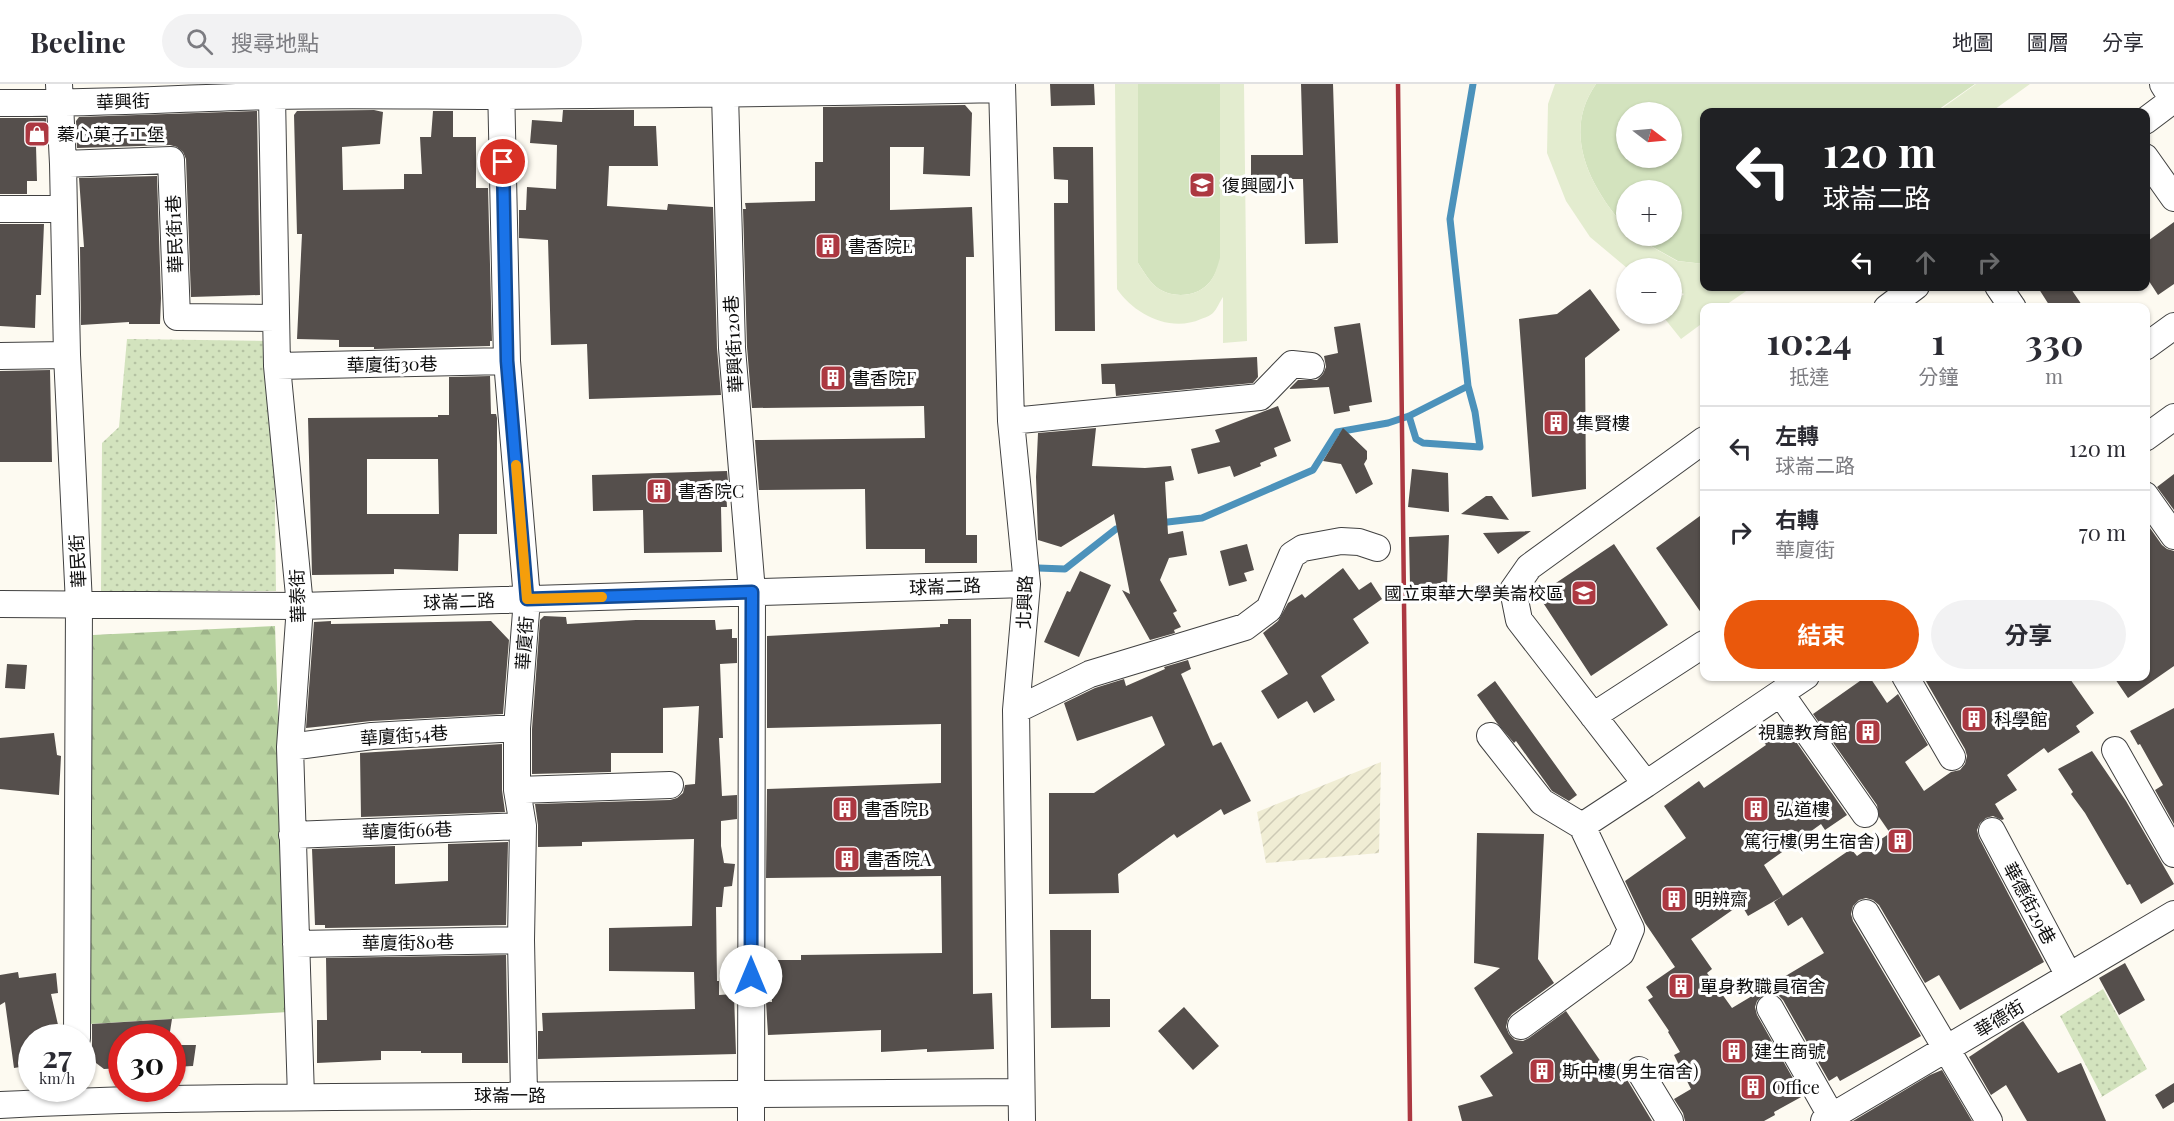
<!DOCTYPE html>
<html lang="zh-TW">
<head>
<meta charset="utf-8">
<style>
  :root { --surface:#fff; --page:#f2f2f3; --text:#2b2b33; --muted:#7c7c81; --line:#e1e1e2; --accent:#ea580c }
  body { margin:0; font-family:"Playfair Display","Noto Sans TC",serif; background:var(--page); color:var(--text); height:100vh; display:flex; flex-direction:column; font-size:22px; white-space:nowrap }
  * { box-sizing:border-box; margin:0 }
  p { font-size:20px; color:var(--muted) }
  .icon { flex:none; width:33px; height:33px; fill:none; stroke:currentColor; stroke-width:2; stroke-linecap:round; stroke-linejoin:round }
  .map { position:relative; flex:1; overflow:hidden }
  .panel { position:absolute; left:1700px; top:219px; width:450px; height:378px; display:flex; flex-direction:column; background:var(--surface); border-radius:12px; box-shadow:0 2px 4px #0004 }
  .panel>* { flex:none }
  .top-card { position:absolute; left:1700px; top:24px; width:450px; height:183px; border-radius:12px; box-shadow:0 2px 4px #0004; background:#202124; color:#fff; overflow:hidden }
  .needle { width:39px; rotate:106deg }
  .buttons { position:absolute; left:1616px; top:18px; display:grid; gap:12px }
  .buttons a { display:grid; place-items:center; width:66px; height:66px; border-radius:50%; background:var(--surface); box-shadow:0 2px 4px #0004; font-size:30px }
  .speed { position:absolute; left:18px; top:940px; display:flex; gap:12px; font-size:30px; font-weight:700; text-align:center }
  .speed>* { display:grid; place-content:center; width:78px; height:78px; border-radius:50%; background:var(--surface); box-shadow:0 2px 4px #0004; line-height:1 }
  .speed small { font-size:15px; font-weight:400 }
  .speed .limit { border:9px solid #d22; background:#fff; color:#111 }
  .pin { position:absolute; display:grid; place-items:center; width:51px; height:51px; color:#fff; margin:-26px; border:3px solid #fff; border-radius:50%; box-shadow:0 2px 6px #0007 }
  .me { position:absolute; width:66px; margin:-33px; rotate:0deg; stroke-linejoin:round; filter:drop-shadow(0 0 4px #0008) }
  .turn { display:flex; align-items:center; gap:21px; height:126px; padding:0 24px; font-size:27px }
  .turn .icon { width:78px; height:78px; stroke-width:2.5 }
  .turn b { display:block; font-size:42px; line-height:51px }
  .lanes { display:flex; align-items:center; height:57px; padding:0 24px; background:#0003; justify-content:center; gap:30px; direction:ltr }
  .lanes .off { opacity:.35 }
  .eta { display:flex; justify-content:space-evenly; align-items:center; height:102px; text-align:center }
  .eta b { font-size:36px; font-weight:700; line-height:42px }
  .cta { display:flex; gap:12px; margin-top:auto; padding:12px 24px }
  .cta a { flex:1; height:69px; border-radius:36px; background:var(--accent); color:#fff; font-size:24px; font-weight:700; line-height:69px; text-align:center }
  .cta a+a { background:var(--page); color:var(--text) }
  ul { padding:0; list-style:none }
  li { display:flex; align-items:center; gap:18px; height:84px; padding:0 24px; border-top:2px solid var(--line) }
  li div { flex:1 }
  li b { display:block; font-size:22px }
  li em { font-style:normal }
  header { display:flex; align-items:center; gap:36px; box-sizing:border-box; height:84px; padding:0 30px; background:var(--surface); border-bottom:2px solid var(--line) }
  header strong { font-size:28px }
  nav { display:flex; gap:33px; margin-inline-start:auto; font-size:21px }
  .search { width:420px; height:54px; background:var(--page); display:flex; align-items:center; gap:15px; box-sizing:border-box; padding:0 21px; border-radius:33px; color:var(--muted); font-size:22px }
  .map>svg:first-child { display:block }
</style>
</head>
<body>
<header>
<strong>Beeline</strong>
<div class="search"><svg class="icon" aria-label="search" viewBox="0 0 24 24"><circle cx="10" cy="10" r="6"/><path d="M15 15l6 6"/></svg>搜尋地點</div>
<nav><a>地圖</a><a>圖層</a><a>分享</a></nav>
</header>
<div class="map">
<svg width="2174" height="1037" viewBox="0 0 2174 1037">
  <defs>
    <pattern id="farmland-furrows" width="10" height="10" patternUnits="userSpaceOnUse" patternTransform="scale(1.5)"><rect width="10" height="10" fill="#f0edd4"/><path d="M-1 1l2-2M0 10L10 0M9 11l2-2" fill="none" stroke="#cdcab5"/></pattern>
    <pattern id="forest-firs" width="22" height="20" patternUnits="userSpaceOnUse" patternTransform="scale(1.5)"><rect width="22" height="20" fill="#b8d2a0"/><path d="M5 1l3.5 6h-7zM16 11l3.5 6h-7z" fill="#9db389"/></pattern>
    <pattern id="park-dots" width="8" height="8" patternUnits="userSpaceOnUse" patternTransform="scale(1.5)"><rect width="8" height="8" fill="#d3e3be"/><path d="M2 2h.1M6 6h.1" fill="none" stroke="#b4c2a2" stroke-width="1.8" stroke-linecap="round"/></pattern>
  </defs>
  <rect width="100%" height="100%" fill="#fdfaf1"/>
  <path fill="url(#farmland-furrows)" d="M1381 678 1379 769 1266 779 1257 728Z"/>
  <path fill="#d3e3be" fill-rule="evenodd" d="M1138 0H1220L1221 174C1218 183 1215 193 1208 200 1196 213 1173 214 1159 205 1150 199 1144 188 1138 179Z
    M1596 0H1975L1935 28H1704V180L1678 177 1633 152H1671V106H1626V144C1591 104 1561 50 1596 0ZM1626 28H1671V74H1626Z"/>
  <path fill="url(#forest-firs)" d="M275 542 288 928 89 940 93 551Z"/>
  <path fill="url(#park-dots)" d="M127 255 273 257 276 507H101L102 359 119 343Z
    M2103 905 2147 985 2100 1014 2102 1012 2060 932Z"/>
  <path fill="#e3eccf" d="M1115 0H1138V179C1144 188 1150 199 1159 205 1173 214 1196 213 1208 200 1215 193 1217 183 1220 174V0H1244L1247 257 1223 259V213C1220 217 1217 225 1213 229 1210 232 1204 234 1201 235 1170 249 1134 230 1117 205Z
    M1555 0H1596C1561 50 1591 104 1626 144V152H1633L1677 177 1704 180V202L1752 203 1723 223 1704 224V238L1681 255 1661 230H1671V220L1684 210 1671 205V184H1627L1590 153 1566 117 1547 69 1548 20Z
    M1976 0H2030L1991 28H1937Z"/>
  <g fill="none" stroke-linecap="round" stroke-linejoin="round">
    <path stroke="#4c92bb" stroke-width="7" d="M1409 332 1416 355 1423 359 1480 363 1475 328 1468 302
      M1159 439 1202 434 1313 386 1337 348 1388 339 1409 332 1468 302 1450 135 1473 0
      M1038 484 1065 485 1116 445 1124 444"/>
  </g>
  <path fill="#554f4c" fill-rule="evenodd" d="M1050 0H1094L1095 21 1051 22Z
    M1301 0H1333L1338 159 1305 160 1303 95H1251V71H1303Z
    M965 21 972 29 970 92 923 90 924 63H890V126L972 123 974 173H966V451H977V479H925V465H866L865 405 759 406 755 356 925 354 924 322 752 324 747 263 743 125H746L745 119 815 117V78H823V23Z
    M374 26 383 28 380 60 342 63 343 106 404 105V90H422L420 53H431L433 27H453V53H476V104H488L492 257H490V262L374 265V263H339V256L297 255 302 150H297L294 31 297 27Z
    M563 26H634V42H656L658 82H609L607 122 667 126 668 120 713 123 717 264 721 311 589 315 587 260 551 261 548 156 519 154V126H526L527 103 556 105 557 61 530 59 532 36 562 38Z
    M257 27 260 211 191 213 186 75 183 68 177 63 170 61 77 64 76 37 79 33Z
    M0 34H46L47 62H36L37 97H27V110H0Z
    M1053 63H1093L1095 247H1055L1054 119H1068V96L1054 95Z
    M157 92 161 214 160 240H129V238L81 241 80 163H84L79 94Z
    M2174 138V200L2158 211 2145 191V159Z
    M0 140H44L41 211H36L35 244 0 242Z
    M2037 202H2069L2084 224H2051Z
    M1590 205 1620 246 1585 274 1586 405 1532 413 1519 235 1557 230Z
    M1360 239 1372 318 1349 322 1350 327 1334 330 1329 303 1289 305 1298 296H1317L1323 290 1326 283 1324 272 1338 269 1334 243Z
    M1257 273 1258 293 1253 299 1116 312 1115 300H1102L1101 280Z
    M50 286 52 378H0V287Z
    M490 292 491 330H496L497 334V450H459L458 487 394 485V490L312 491 308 334 438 333V331H449V293ZM367 375H438L439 430H367Z
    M1278 322 1291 357 1274 364 1277 372 1260 379 1261 382 1234 393 1230 382 1198 390 1191 365 1220 358 1215 346Z
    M1096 344 1092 382 1145 384 1171 382 1174 396 1165 398 1168 450 1183 447 1187 471 1169 474 1160 496 1177 527 1173 529 1181 543 1174 546 1175 549 1150 556 1122 506 1130 510 1114 430 1061 463 1038 456 1036 393 1038 349Z
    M1343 344 1367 367V375L1364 380 1373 400 1356 410 1341 380 1323 377Z
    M1412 385 1448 389 1449 428 1408 423Z
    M727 387 729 407H726L727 423H721L722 468 644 469 643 426 593 427 592 391Z
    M2174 390V426L2157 403Z
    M1486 412H1492L1509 436 1461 430Z
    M1704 429V533L1656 464Z
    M2145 437 2162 461 2167 465 2174 467V582L2128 614 2113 592H2145Z
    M1531 447 1498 470 1483 449Z
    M1449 451 1447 501H1410L1409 453Z
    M1247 460 1254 486 1244 489 1247 497 1229 502 1220 467Z
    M1614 460 1668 541 1591 592 1538 511Z
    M1343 484 1359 506 1371 498 1382 515 1353 535 1369 559 1321 592 1335 616 1314 629 1307 617 1278 635 1261 607 1288 590 1263 549 1278 537 1288 519 1302 510 1305 514Z
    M1080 487 1111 501 1079 573 1044 558 1067 507 1070 508Z
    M544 532 566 533 567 540 636 536H715L716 546 732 545V554H737V579L720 580 723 654H719L722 712 737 711V735L721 737V762L724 779 735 780 732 802 724 803 722 823H716L717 897H719V911L734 910 736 970 538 975V947H543L542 929 695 925 694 888 609 887V844L692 842 694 755 582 758V762L538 763V741L535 720 670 716 677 714 683 709 685 701 695 700 699 622 663 624V669H611V688L532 690V645L540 536Z
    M948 535H971L973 910 992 909 994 965 927 968V965L881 968V946L768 951 766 918H772V876H801V871L942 869 941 792 766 794 767 705 941 699V640L767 644V552L940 543V540H948Z
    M331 537V540L491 537 509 556 503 630 371 637 306 644 314 538Z
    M1188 576 1191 585 1181 590 1213 662 1221 658 1251 717 1224 731 1221 725 1177 754 1174 750 1118 790 1119 809 1049 810V709H1094L1165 661 1152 632 1077 657 1064 619 1095 604 1124 595 1126 602 1165 585 1164 583Z
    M7 580 27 581 25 605 5 604Z
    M1867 592H1869L1887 619 1898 610 1928 661 1905 678 1924 707 1951 688 1960 686 1965 680 1967 672 1965 665 1923 592H2068L2094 629 2076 642 2080 648 2048 669 2044 664 2007 691 2017 706 1995 720 2004 735 2002 736 1993 732 1986 734 1980 739 1977 746 1979 754 2044 878 1960 926 1939 891 1925 899 1879 821 1873 816 1866 814 1859 816 1853 822 1851 830 1853 837 1921 952 1840 997 1837 992 1829 997 1783 916 1778 911 1771 909 1763 911 1757 917 1755 923 1757 931 1803 1012 1774 1028 1775 1031 1764 1037H1685L1683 1029 1674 1015 1691 1005 1674 971 1680 968 1668 948 1669 947 1648 916 1653 913 1646 903 1675 883 1645 839 1625 797 1686 754 1664 722 1699 697 1704 704 1766 661 1761 654 1783 639 1847 731 1825 746 1821 740 1764 781 1783 812 1748 832 1741 820 1691 855 1712 885 1707 889 1732 924 1824 869 1802 833 1788 842 1774 818 1851 765 1857 772 1890 749 1879 733 1877 721 1813 630Z
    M1495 597 1577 711 1569 717 1552 707 1516 657 1514 659 1497 639 1477 611Z
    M2174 624V740L2155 706 2163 701 2140 660 2138 661 2130 647Z
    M54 649 57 671 61 672 59 711 0 705V654Z
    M502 660V706L505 728 361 733 360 669Z
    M2092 667 2126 717 2174 800 2141 820 2130 800 2127 801 2085 729 2071 710 2073 708 2058 685Z
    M1477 749 1544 750 1538 875 1554 899 1512 930 1508 935 1506 943 1509 950 1515 956 1523 957 1529 954 1566 927 1610 991 1623 983 1626 994 1652 1037H1462L1458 1022 1493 1012 1480 992 1513 969 1474 904 1500 884 1474 879Z
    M508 758 506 841 325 844V841H315L312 765 395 762V800L448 797V760Z
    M1050 846H1091V915H1110V943L1051 944Z
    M506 871 508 979H462V969H421V967H381V976L317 979V936H327L326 874Z
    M2125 879 2145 916 2119 931 2099 894Z
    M18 888 19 894 56 889 58 909 51 910 61 954H32V981L14 984 5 918 0 921V891Z
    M1184 923 1219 962 1193 986 1158 947Z
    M172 935 169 954H122V984L104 985 92 976V940Z
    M2023 937 2058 989 2081 979 2106 1037H2027L2006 1001 1991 1011 1969 973Z
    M172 961H196L193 982 172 983Z
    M1942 986 1972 1037H1853L1930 991Z
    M2174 999V1018L2163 1025 2155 1011Z"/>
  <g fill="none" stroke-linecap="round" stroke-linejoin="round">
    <g stroke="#414141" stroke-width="28">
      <path id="minor" d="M59 0 63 80 67 271 79 520 77 954
        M501 0 507 277 527 515 517 644V706L523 742 521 856 524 1010
        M1002 0 1011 337 1027 500 1016 626 1022 1037
        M725 10 732 264 752 508 751 1036
        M272 12 277 282 300 522 290 663 301 1013
        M0 19C91 20 181 14 272 12 349 10 426 12 504 12 670 10 836 9 1002 5
        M2145 37 2173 16 2163 0
        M2145 73 2174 114
        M63 80 171 76 177 233 275 234
        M0 125H63
        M1998 202 2013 224
        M1887 224 1916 202
        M2145 263 2174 242
        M0 272 67 271
        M277 282 507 277
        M1011 337 1260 313 1292 280 1311 282
        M2145 354 2174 333
        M1704 356 1529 483 1513 506 1519 536 1646 700 1806 592
        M2145 411 2174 452
        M0 520 300 522 1027 500
        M1905 592 1952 673
        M1781 610 1865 730
        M1016 626 1090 590 1245 543 1269 525 1292 471 1303 464 1341 457 1359 458 1377 464
        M1593 632 1704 560
        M1490 652 1542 718 1582 742 1631 845 1621 869 1521 942
        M290 663 372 652 517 644
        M2115 666 2174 770
        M517 706 670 701
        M1582 742 1646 700
        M1992 747 2069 892
        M292 751 523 742
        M1866 829 1989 1037
        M296 860 521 856
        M1770 924 1834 1037
        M1639 986 1670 1037
        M0 1021C111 1015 222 1014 333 1013 562 1010 791 1011 1020 1008
        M1824 1037 2174 830"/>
    </g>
    <use href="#minor" stroke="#fff" stroke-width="26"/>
    <path stroke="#ac3841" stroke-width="4.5" d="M1398 0 1410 1037"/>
  </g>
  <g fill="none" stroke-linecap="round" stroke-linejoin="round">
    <g stroke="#114b97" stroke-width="15">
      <path id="route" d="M503 78 507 277 527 515 752 508 751 892"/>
    </g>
    <use href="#route" stroke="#1a73e8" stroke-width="10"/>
    <path stroke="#f59e0b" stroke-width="10" d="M516 381 527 515 602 513"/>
  </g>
  <defs>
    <g id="shop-square" transform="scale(1.35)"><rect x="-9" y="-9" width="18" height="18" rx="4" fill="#ac3841" stroke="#fff"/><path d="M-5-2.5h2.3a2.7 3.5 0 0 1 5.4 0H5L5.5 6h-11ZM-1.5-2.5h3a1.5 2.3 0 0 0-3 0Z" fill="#fff"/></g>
    <g id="school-square" transform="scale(1.35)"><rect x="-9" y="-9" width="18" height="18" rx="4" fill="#ac3841" stroke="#fff"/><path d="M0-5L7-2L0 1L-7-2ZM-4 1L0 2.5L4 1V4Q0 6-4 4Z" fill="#fff"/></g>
    <g id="building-square" transform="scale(1.35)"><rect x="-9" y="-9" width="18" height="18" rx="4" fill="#ac3841" stroke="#fff"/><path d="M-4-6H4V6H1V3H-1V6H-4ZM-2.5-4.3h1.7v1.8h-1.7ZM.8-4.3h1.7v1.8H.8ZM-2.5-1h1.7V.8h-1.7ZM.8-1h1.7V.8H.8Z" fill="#fff"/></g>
    <g id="university-square" transform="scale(1.35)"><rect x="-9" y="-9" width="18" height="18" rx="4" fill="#ac3841" stroke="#fff"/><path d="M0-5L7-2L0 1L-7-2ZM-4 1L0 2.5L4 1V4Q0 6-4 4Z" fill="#fff"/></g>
  </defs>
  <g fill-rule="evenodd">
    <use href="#shop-square" x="37" y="50"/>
    <use href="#school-square" x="1202" y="101"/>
    <use href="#building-square" x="828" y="162"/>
    <use href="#building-square" x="833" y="294"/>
    <use href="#building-square" x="1556" y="339"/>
    <use href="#building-square" x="659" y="407"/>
    <use href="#university-square" x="1584" y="509"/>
    <use href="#building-square" x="1974" y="635"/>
    <use href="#building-square" x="1868" y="648"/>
    <use href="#building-square" x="845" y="725"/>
    <use href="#building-square" x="1756" y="725"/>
    <use href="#building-square" x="1900" y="757"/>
    <use href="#building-square" x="847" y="775"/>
    <use href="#building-square" x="1674" y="815"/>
    <use href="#building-square" x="1681" y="902"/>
    <use href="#building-square" x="1734" y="967"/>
    <use href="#building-square" x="1542" y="987"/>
    <use href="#building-square" x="1753" y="1003"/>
  </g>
  <g text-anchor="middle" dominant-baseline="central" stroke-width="6" stroke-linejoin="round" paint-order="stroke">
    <g font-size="18" fill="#0e0e0e" stroke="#fff">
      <text transform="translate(123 17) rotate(-2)">華興街</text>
      <text transform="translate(174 150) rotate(-92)">華民街1巷</text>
      <text transform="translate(733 260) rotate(-93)">華興街120巷</text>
      <text transform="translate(392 280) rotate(-1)">華廈街30巷</text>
      <text transform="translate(77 477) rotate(-93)">華民街</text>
      <text transform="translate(945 502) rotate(-2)">球崙二路</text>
      <text transform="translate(297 512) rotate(-92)">華泰街</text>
      <text transform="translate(459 517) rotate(-2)">球崙二路</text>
      <text transform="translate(1024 518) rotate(-88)">北興路</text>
      <text transform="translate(524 559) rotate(-86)">華廈街</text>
      <text transform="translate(404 651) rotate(-4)">華廈街54巷</text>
      <text transform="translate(407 746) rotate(-2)">華廈街66巷</text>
      <text transform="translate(2030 819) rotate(62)">華德街29巷</text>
      <text transform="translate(408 858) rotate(-1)">華廈街80巷</text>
      <text transform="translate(1999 934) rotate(-31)">華德街</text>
      <text x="510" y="1011">球崙一路</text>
    </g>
    <g font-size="18" fill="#0e0e0e" stroke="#fff" text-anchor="start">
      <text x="57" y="50">蓁心菓子工堡</text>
      <text x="1222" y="101">復興國小</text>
      <text x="848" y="162">書香院E</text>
      <text x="852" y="294">書香院F</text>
      <text x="1576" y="339">集賢樓</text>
      <text x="678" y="407">書香院C</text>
      <text x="1564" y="509" text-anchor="end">國立東華大學美崙校區</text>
      <text x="1994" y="635">科學館</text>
      <text x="1848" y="648" text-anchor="end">視聽教育館</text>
      <text x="864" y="725">書香院B</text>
      <text x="1776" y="725">弘道樓</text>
      <text x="1880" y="757" text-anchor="end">篤行樓(男生宿舍)</text>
      <text x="866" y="775">書香院A</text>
      <text x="1694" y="815">明辨齋</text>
      <text x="1700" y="902">單身教職員宿舍</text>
      <text x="1754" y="967">建生商號</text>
      <text x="1562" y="987">斯中樓(男生宿舍)</text>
      <text x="1772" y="1003">Office</text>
    </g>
  </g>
</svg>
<div class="buttons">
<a><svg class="needle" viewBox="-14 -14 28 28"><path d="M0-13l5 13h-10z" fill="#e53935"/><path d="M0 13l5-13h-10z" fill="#7c7c81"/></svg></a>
<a>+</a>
<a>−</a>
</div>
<div class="speed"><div>27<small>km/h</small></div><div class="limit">30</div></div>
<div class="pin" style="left:503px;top:78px;background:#d93025"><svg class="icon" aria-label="arrive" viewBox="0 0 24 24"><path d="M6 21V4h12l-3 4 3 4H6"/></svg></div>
<svg class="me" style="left:751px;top:892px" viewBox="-20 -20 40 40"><circle r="19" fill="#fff"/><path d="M0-13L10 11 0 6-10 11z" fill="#1a73e8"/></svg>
<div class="top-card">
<div class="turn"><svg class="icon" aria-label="left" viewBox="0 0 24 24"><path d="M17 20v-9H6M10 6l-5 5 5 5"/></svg><div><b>120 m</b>球崙二路</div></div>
<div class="lanes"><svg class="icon" aria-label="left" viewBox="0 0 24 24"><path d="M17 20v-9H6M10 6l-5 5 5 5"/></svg><svg class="icon off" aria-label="ahead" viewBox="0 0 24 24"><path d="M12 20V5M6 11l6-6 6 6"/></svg><svg class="icon off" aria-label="right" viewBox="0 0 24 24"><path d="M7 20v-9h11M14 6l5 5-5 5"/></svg></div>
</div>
<section class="panel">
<div class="eta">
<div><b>10:24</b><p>抵達</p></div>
<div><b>1</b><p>分鐘</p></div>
<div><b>330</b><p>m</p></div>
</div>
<ul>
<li><svg class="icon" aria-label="left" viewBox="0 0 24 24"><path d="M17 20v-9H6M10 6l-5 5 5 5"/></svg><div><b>左轉</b><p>球崙二路</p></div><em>120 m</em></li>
<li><svg class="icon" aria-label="right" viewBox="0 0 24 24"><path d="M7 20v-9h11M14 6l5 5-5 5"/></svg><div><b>右轉</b><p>華廈街</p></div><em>70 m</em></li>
</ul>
<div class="cta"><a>結束</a><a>分享</a></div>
</section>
</div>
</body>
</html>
